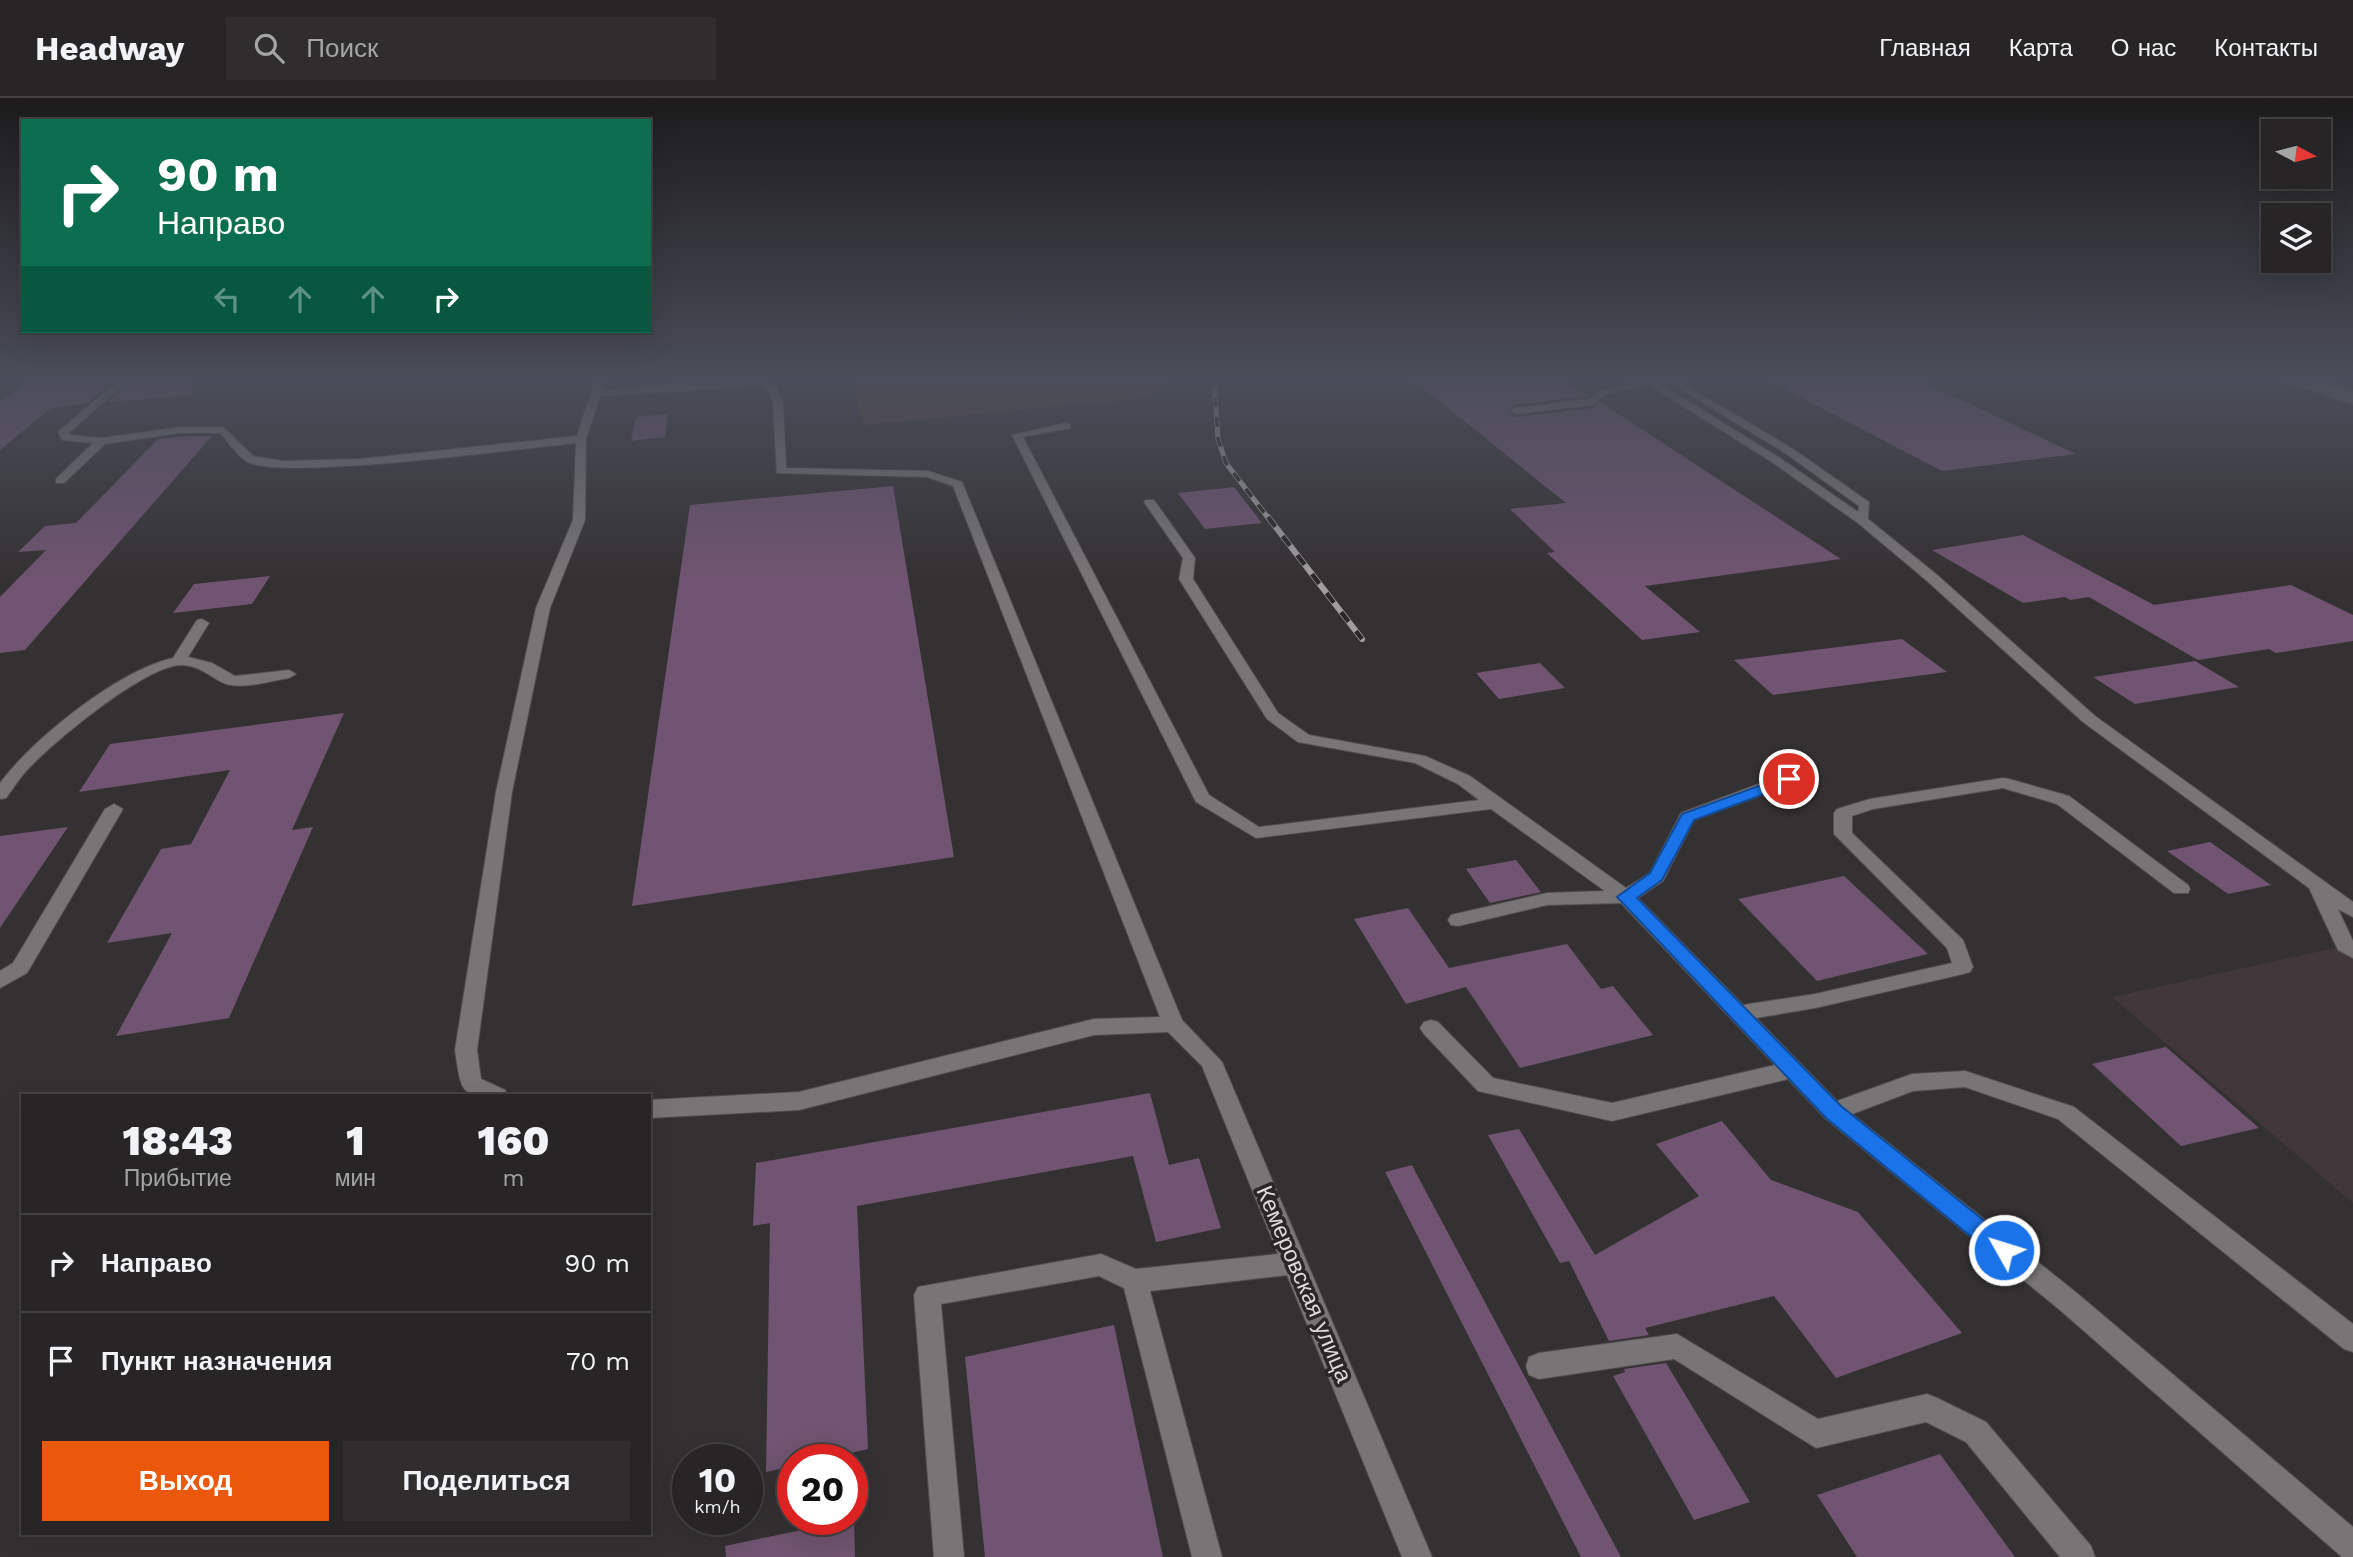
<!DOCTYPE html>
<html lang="ru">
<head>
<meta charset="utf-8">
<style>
  :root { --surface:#272526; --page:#2f2d2e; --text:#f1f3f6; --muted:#a4a5a7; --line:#434243; --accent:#ea580c }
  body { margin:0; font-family:"Work Sans",sans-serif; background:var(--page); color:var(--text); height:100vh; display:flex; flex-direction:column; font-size:26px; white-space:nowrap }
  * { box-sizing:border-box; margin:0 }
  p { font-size:23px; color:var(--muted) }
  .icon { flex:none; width:38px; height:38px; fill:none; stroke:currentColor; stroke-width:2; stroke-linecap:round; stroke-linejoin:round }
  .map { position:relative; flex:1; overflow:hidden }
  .sheet { position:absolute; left:21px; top:996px; width:630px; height:441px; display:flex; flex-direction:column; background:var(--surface); border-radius:0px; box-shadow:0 7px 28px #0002,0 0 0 2px var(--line) }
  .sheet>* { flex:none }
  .top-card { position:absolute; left:21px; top:21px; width:630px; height:214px; border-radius:0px; box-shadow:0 7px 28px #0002,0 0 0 2px var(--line); background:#0b6e4f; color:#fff; overflow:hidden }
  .needle { width:46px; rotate:97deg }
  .tools { position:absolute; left:2261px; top:21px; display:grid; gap:14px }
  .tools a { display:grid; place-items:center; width:70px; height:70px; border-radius:0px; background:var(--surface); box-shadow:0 7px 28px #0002,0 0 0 2px var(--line); font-size:35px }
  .speed { position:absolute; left:672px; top:1346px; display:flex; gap:14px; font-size:35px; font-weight:700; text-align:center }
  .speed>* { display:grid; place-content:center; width:91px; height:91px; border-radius:50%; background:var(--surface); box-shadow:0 7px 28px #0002,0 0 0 2px var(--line); line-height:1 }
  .speed small { font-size:18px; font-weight:400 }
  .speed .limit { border:10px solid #d22; background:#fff; color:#111 }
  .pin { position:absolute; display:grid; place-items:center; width:60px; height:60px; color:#fff; margin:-30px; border:4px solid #fff; border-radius:50%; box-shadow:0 2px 7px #0007 }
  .me { position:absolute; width:77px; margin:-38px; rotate:309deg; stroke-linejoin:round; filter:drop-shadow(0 0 5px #0008) }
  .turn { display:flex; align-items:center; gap:24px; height:147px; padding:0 21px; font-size:32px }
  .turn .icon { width:91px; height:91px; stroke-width:2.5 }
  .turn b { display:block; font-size:49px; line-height:60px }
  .lanes { display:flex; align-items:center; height:66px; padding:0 21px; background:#0003; justify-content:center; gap:35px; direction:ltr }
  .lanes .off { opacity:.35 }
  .eta { display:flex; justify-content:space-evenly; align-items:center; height:119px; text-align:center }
  .eta b { font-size:42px; font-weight:800; line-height:49px }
  .primary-button { display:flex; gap:14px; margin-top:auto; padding:14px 21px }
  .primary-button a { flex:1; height:80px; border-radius:0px; background:var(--accent); color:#fff; font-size:28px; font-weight:800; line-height:80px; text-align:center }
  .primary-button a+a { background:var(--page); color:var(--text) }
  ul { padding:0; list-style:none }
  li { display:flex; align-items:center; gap:21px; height:98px; padding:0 21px; border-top:2px solid var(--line) }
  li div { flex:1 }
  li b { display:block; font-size:26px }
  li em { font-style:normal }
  header { display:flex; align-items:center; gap:42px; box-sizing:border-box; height:98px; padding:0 35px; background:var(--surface); border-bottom:2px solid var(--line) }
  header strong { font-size:33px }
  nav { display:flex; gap:38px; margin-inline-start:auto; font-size:24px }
  .search { width:490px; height:63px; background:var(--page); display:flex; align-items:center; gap:18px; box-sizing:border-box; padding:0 24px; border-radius:0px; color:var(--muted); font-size:26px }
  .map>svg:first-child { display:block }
</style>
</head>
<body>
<header>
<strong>Headway</strong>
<div class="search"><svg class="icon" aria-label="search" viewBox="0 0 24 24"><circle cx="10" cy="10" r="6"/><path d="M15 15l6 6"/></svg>Поиск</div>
<nav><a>Главная</a><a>Карта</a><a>О нас</a><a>Контакты</a></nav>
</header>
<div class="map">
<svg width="2353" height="1459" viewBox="0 0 2353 1459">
  <rect width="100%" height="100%" fill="#343132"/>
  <path fill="#42383c" d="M2353 846V1105L2112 899Z"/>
  <path fill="#573f37" d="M849 279H1174L1144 300 864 327Z"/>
  <path fill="#705471" d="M32 279H118L87 305 51 310 0 352V304Z
    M134 279H192L193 297 108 304Z
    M1405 279H1558L1589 298 1515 307 1508 314 1515 319 1593 310 1600 304 1841 461 1645 488 1700 534 1642 542 1547 455 1555 454 1510 411 1566 405 1437 301Z
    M1762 279H1912L2076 356 1942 373Z
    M668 316 665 339 631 343 636 319Z
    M187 338H212L25 552 0 555V499L46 452 18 454 45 428 76 425 158 341Z
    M893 388 954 759 632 808 690 407Z
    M1234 389 1262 425 1205 431 1178 395Z
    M2023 437 2154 507 2291 487 2353 517V543L2276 555 2269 551 2198 562 2089 499 2070 502 2065 499 2023 505 1932 452Z
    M270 478 252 506 173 515 194 486Z
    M1902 541 1947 574 1773 597 1734 562Z
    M2195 563 2239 589 2135 606 2093 579Z
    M1540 565 1565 590 1499 601 1476 575Z
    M344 615 292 732 313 729 229 920 116 938 172 835 107 845 161 751 191 746 230 672 79 694 110 646Z
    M68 729 0 830V738Z
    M2210 744 2271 787 2228 796 2167 753Z
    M1516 762 1541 794 1490 805 1466 771Z
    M1844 778 1928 856 1817 883 1738 801Z
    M1408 810 1449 870 1567 846 1601 891 1613 888 1653 937 1520 970 1466 889 1406 906 1354 821Z
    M2166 949 2259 1030 2181 1048 2092 966Z
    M1150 995 1169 1067 1199 1060 1221 1130 1156 1144 1133 1058 857 1108 868 1351 821 1362H793V1368L766 1374 770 1125 753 1128 756 1065Z
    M1722 1023 1771 1082 1858 1114 1962 1235 1836 1280 1774 1198 1645 1230 1649 1237 1609 1243 1569 1163 1560 1165 1488 1037 1519 1031 1595 1157 1699 1098 1656 1046Z
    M1412 1067 1416 1075 1621 1459H1581L1385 1074Z
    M1114 1227 1163 1459H985L965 1259Z
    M1666 1265 1750 1404 1694 1422 1613 1278 1625 1274 1624 1271Z
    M1940 1356 2015 1459H1857L1817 1397Z
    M854 1421 855 1459H726L725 1448Z"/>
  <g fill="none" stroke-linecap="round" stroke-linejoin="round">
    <g stroke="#524f50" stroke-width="2">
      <path id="service" d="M122 279H132L69 335 70 337 102 340 180 329H223L253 358 283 363 360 361 577 338 596 279H606L602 292 742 281 766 283 777 290 783 306 786 370 928 373 962 384 1182 922 1222 964 1432 1459H1402L1287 1177 1150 1193 1222 1459H1192L1124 1190 1099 1178 941 1206 964 1459H934L914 1197 918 1189 1101 1156 1136 1171 1278 1156 1202 968 1168 934 1094 937 799 1012 649 1020V1002L799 994 1094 921 1160 919 953 388 927 379 777 375 773 306 769 293 761 288 600 298 586 341 585 422 550 510 512 694 477 952 481 981 505 992 508 998C460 998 462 999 455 952L496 694 536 510 573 422 576 345C524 350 278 384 246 363 236 357 228 343 220 335H180L105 346 64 385H56V381L93 345 62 342 58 334Z
        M1638 279H1649L1780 360 1858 414 1859 408 1785 355 1661 279H1672L1793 351 1869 404 1868 421 1936 476 2095 618 2353 804V819L2338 811 2353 843V860L2338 852 2309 790 2083 624 1926 482 1858 425 1772 364 1649 287 1606 296 1593 307 1515 316 1510 313 1515 310 1590 301 1600 292 1643 283Z
        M1066 325 1070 326V330L1023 339 1209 697 1259 729 1479 702 1458 686 1415 665 1298 644 1267 621 1179 481 1183 460 1144 404 1146 402H1154L1195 460 1193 481 1278 615 1309 637 1425 658 1470 678 1626 790 1650 775 1681 715 1783 677H1795L1797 681 1795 685 1694 722 1663 783 1638 800 1743 907 1815 896 1952 865 1947 850 1834 736V715L1837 711 1870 701 2003 680 2009 681 2069 698 2188 787 2190 791 2188 795H2174L2057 706 2003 690 1873 711 1852 718V735L1963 842 1973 869 1970 874 1963 876 1815 910 1756 920 1837 1003 1912 976 1965 973 2074 1009 2353 1226V1254L2344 1251 2058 1021 1965 989 1913 993 1852 1016 2078 1196 2353 1429V1459H2342L2060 1212 1825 1020 1788 981 1612 1023 1478 993 1424 936 1420 930 1424 924 1431 922 1438 924 1493 980 1612 1005 1775 967 1621 805 1547 807 1458 828 1451 827 1448 822 1451 817 1547 795 1605 793 1491 711 1256 740 1196 704 1012 337Z
        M202 521 209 525 188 559 212 565 235 578 289 572 296 576 289 580C271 583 248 590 231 587 215 585 205 568 182 567 146 567 59 640 33 666 22 676 15 688 6 700L0 701V685C34 640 117 573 173 560L197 522Z
        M114 706 123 711 27 875 0 890V873L13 865 105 711Z
        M1677 1236 1818 1321 1927 1296 1937 1300 1986 1324 2091 1448 2095 1459H2060L1966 1344 1926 1324 1816 1350 1674 1261 1539 1281 1529 1277 1526 1268 1529 1259 1539 1255Z"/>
    </g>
    <g stroke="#524f50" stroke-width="3">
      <path id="minor" d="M2280 279H2308L2353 293V306L2283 283Z"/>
    </g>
    <use href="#service" fill="#787576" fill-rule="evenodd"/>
    <use href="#minor" fill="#787576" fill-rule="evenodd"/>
    <g stroke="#a09e9f" stroke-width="5">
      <path id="rail-far1" d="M1214 279 1218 341 1226 365 1269 421"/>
    </g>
    <g stroke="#a09e9f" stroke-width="6">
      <path id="rail" d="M1268 419 1362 541"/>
    </g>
    <use href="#rail-far1" stroke="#2a2728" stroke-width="3.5" stroke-dasharray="10" stroke-linecap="butt"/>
    <use href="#rail" stroke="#2a2728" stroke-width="4.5" stroke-dasharray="12" stroke-linecap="butt"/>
  </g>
  <linearGradient id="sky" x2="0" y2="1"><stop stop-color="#1d1b1c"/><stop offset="0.58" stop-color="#4a4e5a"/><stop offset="1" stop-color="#4a4e5a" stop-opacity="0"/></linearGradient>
  <rect width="2353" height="483" fill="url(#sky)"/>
  <path fill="#1a73e8" stroke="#114b97" stroke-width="2" d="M1789 677 1796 681 1794 685 1694 722 1662 782 1637 800 1841 1008 2012 1145 2016 1152 2012 1159 2004 1162 1996 1159 1826 1020 1617 799 1650 775 1682 716Z"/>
  <g text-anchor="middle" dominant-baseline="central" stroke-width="7" stroke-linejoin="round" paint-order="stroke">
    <g font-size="23" fill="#dddbdc" stroke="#2a2728">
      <text transform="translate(1304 1186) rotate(67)">Кемеровская улица</text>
    </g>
  </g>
</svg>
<div class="tools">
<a><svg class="needle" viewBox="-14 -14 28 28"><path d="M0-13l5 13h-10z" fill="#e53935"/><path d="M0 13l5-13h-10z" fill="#a4a5a7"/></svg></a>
<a><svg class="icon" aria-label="layers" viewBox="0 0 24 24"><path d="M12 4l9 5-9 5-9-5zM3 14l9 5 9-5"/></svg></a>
</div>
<div class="speed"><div>10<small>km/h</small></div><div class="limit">20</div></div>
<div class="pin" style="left:1789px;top:681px;background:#d93025"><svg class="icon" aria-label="arrive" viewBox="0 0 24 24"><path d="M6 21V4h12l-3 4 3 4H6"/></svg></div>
<svg class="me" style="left:2004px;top:1152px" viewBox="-20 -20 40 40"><circle r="17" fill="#1a73e8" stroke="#fff" stroke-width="3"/><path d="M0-11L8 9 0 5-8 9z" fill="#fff"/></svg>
<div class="top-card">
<div class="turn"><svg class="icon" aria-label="right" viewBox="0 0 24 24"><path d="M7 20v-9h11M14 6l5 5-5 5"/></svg><div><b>90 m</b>Направо</div></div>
<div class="lanes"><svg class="icon off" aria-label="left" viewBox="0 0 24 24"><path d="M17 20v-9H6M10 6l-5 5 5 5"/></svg><svg class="icon off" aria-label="ahead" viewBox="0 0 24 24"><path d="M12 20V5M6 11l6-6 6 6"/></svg><svg class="icon off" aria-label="ahead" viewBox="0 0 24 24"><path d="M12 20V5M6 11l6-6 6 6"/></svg><svg class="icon" aria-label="right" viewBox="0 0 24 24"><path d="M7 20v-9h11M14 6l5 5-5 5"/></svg></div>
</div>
<section class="sheet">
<div class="eta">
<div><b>18:43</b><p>Прибытие</p></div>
<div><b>1</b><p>мин</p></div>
<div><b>160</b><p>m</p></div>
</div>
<ul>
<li><svg class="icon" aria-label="right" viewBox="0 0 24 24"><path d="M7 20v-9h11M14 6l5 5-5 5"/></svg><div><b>Направо</b></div><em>90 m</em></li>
<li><svg class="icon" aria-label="arrive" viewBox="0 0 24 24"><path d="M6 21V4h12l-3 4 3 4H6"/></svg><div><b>Пункт назначения</b></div><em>70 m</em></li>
</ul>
<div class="primary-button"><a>Выход</a><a>Поделиться</a></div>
</section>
</div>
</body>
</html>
